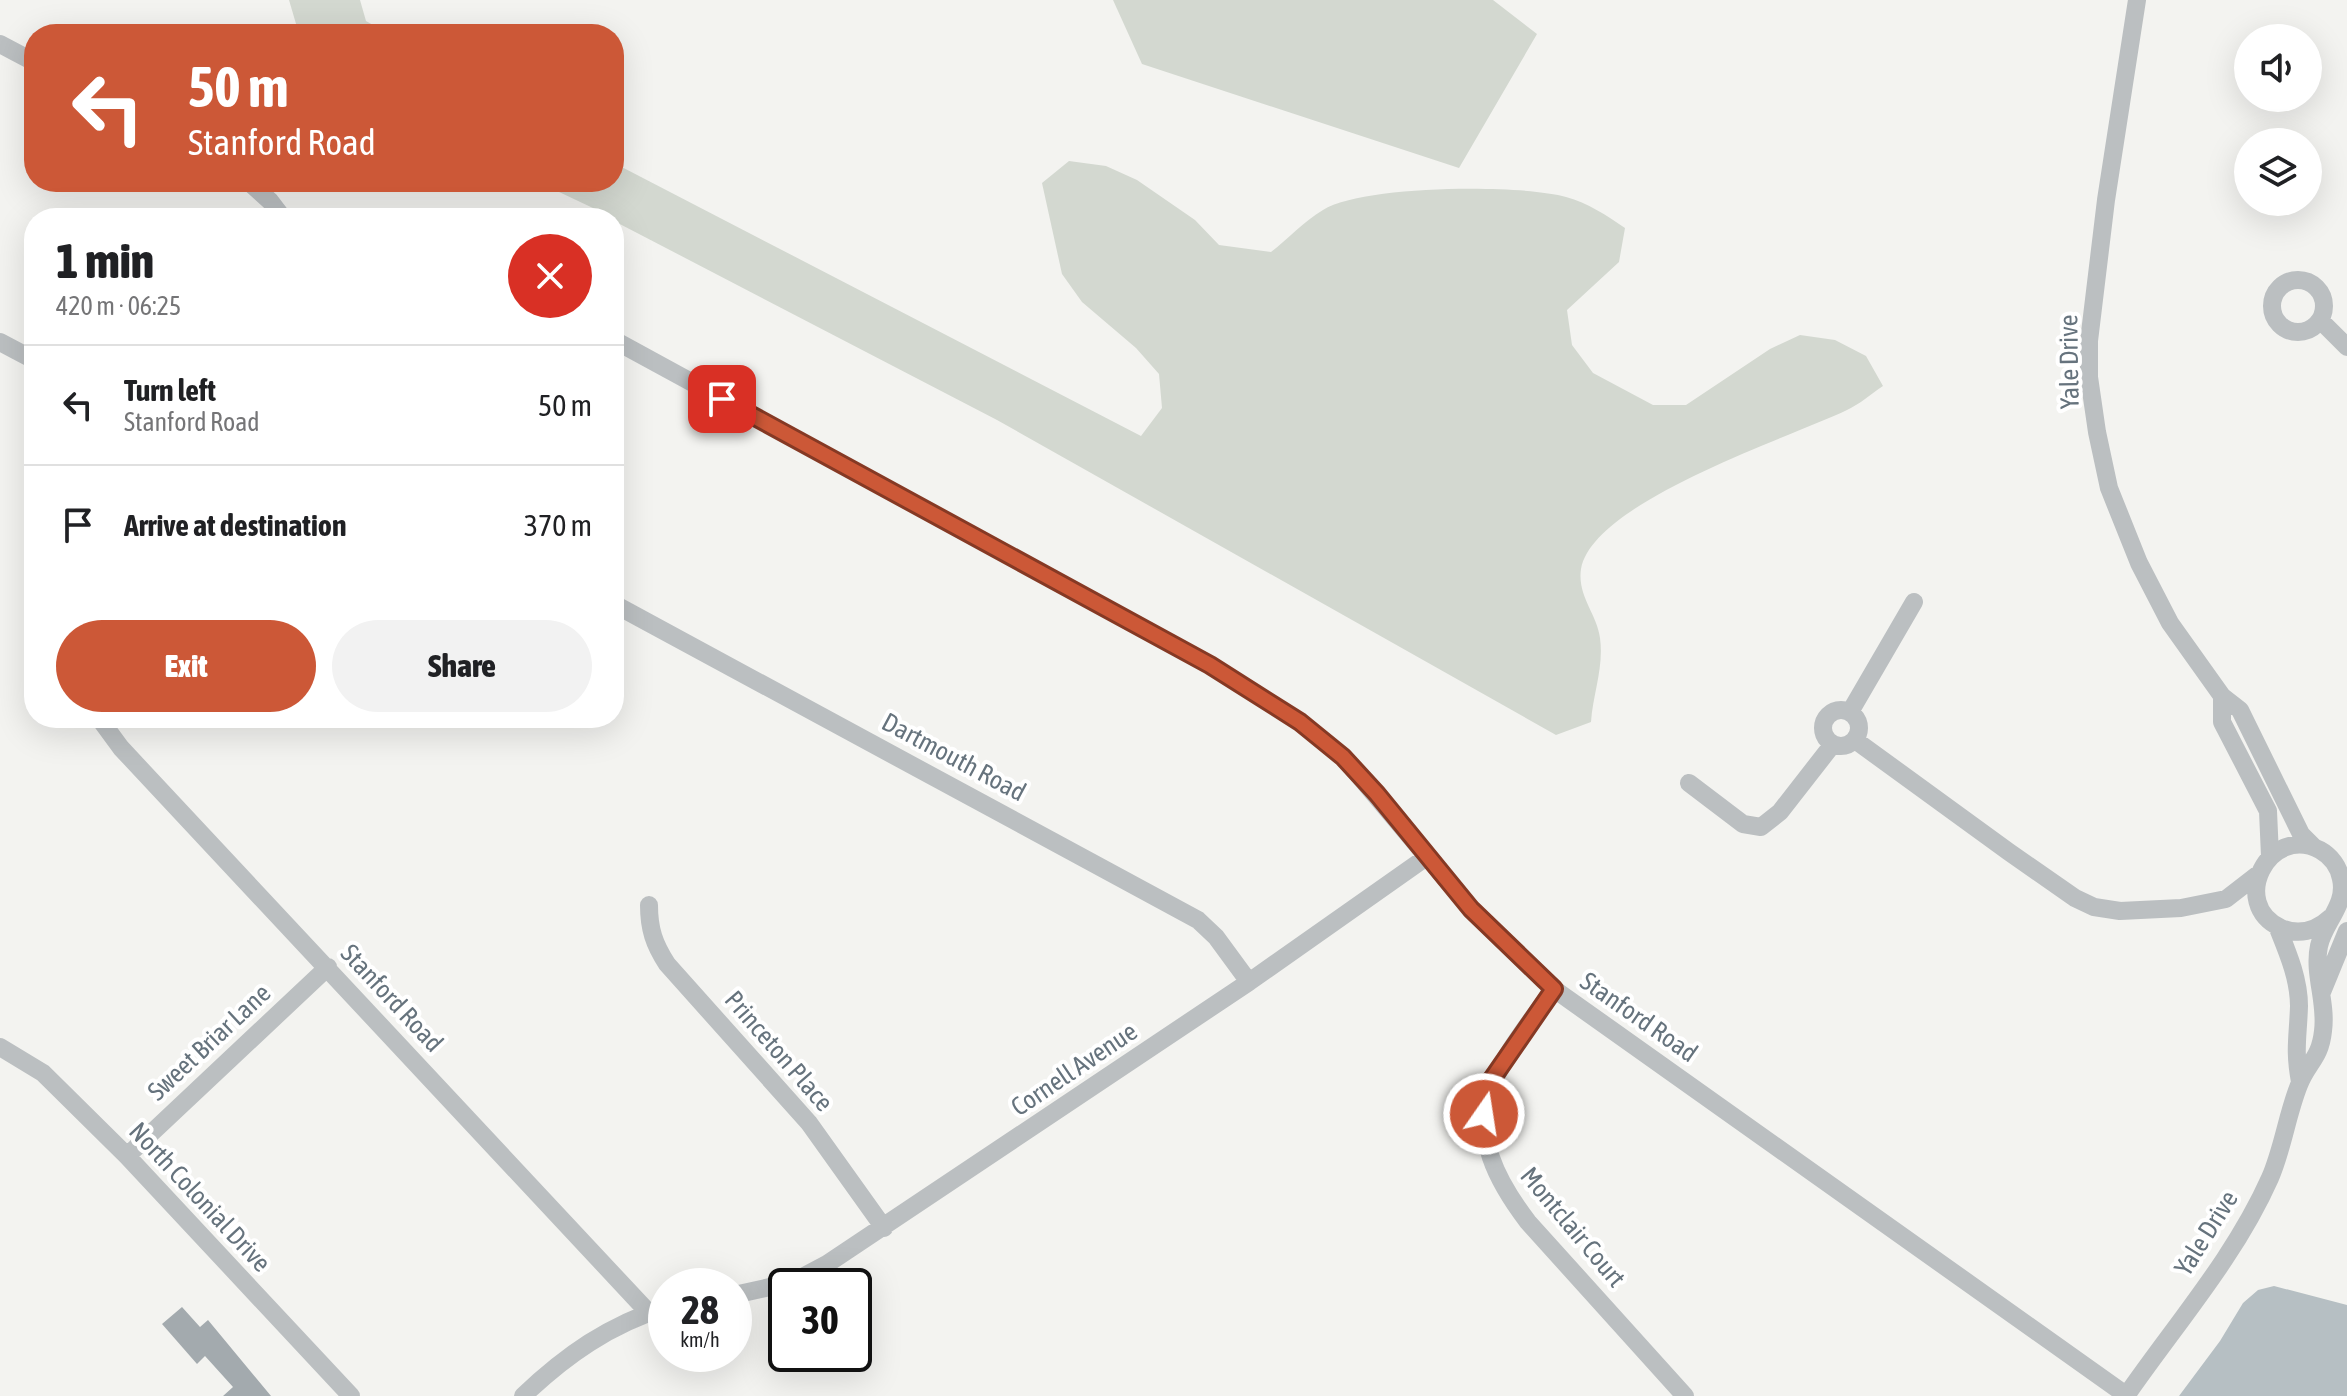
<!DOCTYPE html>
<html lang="en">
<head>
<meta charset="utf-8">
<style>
  :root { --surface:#fff; --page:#f2f2f2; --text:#202124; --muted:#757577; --line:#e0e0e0; --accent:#cc5837 }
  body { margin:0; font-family:"Asap Condensed",sans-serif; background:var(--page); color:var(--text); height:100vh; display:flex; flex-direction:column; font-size:30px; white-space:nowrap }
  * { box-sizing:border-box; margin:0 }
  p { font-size:26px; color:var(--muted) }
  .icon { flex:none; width:44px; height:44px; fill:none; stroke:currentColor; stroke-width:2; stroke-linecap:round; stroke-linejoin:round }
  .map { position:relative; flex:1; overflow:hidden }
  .panel { position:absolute; left:24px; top:208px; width:600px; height:520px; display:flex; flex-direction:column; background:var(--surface); border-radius:32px; box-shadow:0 8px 32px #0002 }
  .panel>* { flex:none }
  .guide { position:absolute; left:24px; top:24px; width:600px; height:168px; border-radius:32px; box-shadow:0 8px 32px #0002; background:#cc5837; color:#fff; overflow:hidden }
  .tools { position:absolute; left:2234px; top:24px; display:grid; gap:16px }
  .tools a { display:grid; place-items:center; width:88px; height:88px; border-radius:50%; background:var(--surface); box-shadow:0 8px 32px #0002; font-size:40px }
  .speed { position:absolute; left:648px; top:1268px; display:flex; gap:16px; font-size:40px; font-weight:700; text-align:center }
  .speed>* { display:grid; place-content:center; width:104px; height:104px; border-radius:50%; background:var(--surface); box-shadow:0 8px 32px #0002; line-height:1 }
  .speed small { font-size:20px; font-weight:400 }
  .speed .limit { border:4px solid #111; border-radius:12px; background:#fff; color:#111 }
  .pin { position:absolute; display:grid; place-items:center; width:68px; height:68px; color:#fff; margin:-34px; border-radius:16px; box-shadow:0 4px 12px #0006 }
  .me { position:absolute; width:88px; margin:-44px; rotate:13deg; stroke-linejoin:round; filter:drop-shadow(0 0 6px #0008) }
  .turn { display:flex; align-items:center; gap:28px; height:168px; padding:0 32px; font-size:36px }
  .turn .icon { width:104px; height:104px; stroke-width:2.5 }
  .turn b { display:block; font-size:56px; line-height:68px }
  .round { display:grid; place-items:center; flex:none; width:84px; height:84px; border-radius:42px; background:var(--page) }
  .head { display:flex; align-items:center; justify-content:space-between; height:136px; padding:0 32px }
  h1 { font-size:48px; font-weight:800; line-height:60px }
  .action { display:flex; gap:16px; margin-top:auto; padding:16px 32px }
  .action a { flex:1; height:92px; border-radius:48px; background:var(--accent); color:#fff; font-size:32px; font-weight:800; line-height:92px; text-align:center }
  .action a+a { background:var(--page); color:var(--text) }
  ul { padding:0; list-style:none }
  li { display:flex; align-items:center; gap:24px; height:120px; padding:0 32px; border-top:2px solid var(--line) }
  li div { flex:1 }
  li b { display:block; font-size:30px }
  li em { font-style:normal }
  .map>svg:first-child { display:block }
</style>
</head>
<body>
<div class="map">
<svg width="2347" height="1396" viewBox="0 0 2347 1396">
  <rect width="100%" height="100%" fill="#f3f3f0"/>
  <path fill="#d3d8d0" d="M289 0H360L366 21 389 34H299Z
    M1113 0H1493L1537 34 1459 168 1142 64Z
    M1069 161 1106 166 1137 180 1195 220 1219 245 1271 252C1288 239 1304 221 1323 210 1362 185 1521 184 1566 197 1588 203 1606 215 1625 228L1619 262 1567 310 1572 345 1593 373 1653 405H1686L1770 349 1800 335 1835 340 1866 356 1883 386C1871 394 1860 404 1847 410 1789 438 1593 501 1581 569 1577 596 1597 614 1600 638 1604 668 1593 693 1591 722L1556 735 997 420 614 221V218L538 182H614V163L1141 436 1162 408 1159 374 1136 348 1082 302 1062 274 1042 183Z"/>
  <path fill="#b6bfc3" d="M2274 1286 2347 1305V1396H2179L2220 1341 2243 1303 2258 1290Z"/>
  <path fill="#a3aaae" d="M182 1307 200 1327 208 1320 271 1396H223L233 1387 205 1356 197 1364 162 1324Z"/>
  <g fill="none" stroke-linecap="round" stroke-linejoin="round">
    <path stroke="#bbbfc1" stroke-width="18" d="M2137 0 2106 200 2089 341V377L2097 432 2109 488 2139 563 2170 623 2222 696 2240 710 2301 834 2314 847
      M0 44 34 62
      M249 182 270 201 283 218
      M2272 306a26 26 0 1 1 52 0a26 26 0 1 1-52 0Z
      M2320 320 2347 347
      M614 340 1210 665 1300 722 1343 757 1471 909 1554 989 2126 1395
      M0 342 34 360
      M614 604 1198 920 1216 937 1249 982
      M2222 696V722L2268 811 2270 856
      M1823 728a18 18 0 1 1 36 0a18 18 0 1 1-36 0Z
      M1850 712 1914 602
      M99 718 121 748 649 1313
      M1855 740 2009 852 2075 898 2094 907 2120 911 2181 908 2226 899 2257 875
      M1689 783 1743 824 1761 827 1780 812 1833 744
      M649 905C649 929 654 944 667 964L809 1123 884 1228
      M2277 926C2287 951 2299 978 2299 1006 2298 1038 2294 1049 2300 1082
      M1554 989C1488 1078 1451 1121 1528 1222L1685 1396
      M2322 992 2347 931
      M0 1047 43 1073 127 1156 351 1396
      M127 1156 328 967
      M734 1295 793 1282 827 1264 1249 982 1428 856
      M523 1396C566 1355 609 1325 666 1307
      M2126 1396C2175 1325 2235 1257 2270 1178 2283 1148 2287 1115 2299 1085 2308 1062 2320 1059 2323 1031 2327 1002 2313 974 2319 946 2324 922 2347 905 2341 879 2339 867 2331 856 2320 850 2269 823 2228 904 2281 928 2300 936 2317 930 2331 917"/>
  </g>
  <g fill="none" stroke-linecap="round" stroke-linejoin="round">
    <g stroke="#853924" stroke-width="20">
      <path id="route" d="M722 399 1210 665 1300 722 1343 757 1377 794 1471 909 1554 989 1492 1079 1484 1114"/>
    </g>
    <use href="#route" stroke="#cc5837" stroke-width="14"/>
  </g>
  <g text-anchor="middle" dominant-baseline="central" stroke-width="8" stroke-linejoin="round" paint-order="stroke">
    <g font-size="26" fill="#66737d" stroke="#fff">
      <text transform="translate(2069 362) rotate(-91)">Yale Drive</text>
      <text transform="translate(954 757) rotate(28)">Dartmouth Road</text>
      <text transform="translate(392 998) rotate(47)">Stanford Road</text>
      <text transform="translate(1639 1017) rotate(35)">Stanford Road</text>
      <text transform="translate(209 1042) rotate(-43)">Sweet Briar Lane</text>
      <text transform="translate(779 1051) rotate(49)">Princeton Place</text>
      <text transform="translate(1074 1069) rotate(-34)">Cornell Avenue</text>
      <text transform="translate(200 1197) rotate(47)">North Colonial Drive</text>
      <text transform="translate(1573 1227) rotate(50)">Montclair Court</text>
      <text transform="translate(2206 1233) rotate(-58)">Yale Drive</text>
    </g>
  </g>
</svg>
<div class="tools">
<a><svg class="icon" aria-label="sound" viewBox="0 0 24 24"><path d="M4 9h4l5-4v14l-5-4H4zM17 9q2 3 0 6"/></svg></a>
<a><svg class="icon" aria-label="layers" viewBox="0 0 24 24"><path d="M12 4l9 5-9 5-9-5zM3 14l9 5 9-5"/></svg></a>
</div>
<div class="speed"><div>28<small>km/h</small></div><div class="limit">30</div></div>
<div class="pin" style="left:722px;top:399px;background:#d93025"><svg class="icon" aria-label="arrive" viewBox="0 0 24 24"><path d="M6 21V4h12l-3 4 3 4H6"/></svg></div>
<svg class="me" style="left:1484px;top:1114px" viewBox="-20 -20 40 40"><circle r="17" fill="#cc5837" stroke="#fff" stroke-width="3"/><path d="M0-11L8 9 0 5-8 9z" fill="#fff"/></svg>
<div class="guide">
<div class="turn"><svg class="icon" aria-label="left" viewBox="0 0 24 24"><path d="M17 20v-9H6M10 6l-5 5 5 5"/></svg><div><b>50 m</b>Stanford Road</div></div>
</div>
<section class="panel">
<div class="head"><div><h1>1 min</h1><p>420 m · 06:25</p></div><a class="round" style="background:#d93025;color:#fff"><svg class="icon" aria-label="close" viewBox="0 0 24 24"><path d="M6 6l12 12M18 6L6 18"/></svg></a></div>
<ul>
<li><svg class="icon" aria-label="left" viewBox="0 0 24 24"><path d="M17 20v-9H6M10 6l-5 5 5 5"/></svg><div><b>Turn left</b><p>Stanford Road</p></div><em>50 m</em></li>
<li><svg class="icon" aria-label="arrive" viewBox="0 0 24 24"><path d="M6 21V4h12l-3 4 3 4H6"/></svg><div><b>Arrive at destination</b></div><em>370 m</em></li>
</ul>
<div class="action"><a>Exit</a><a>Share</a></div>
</section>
</div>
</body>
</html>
